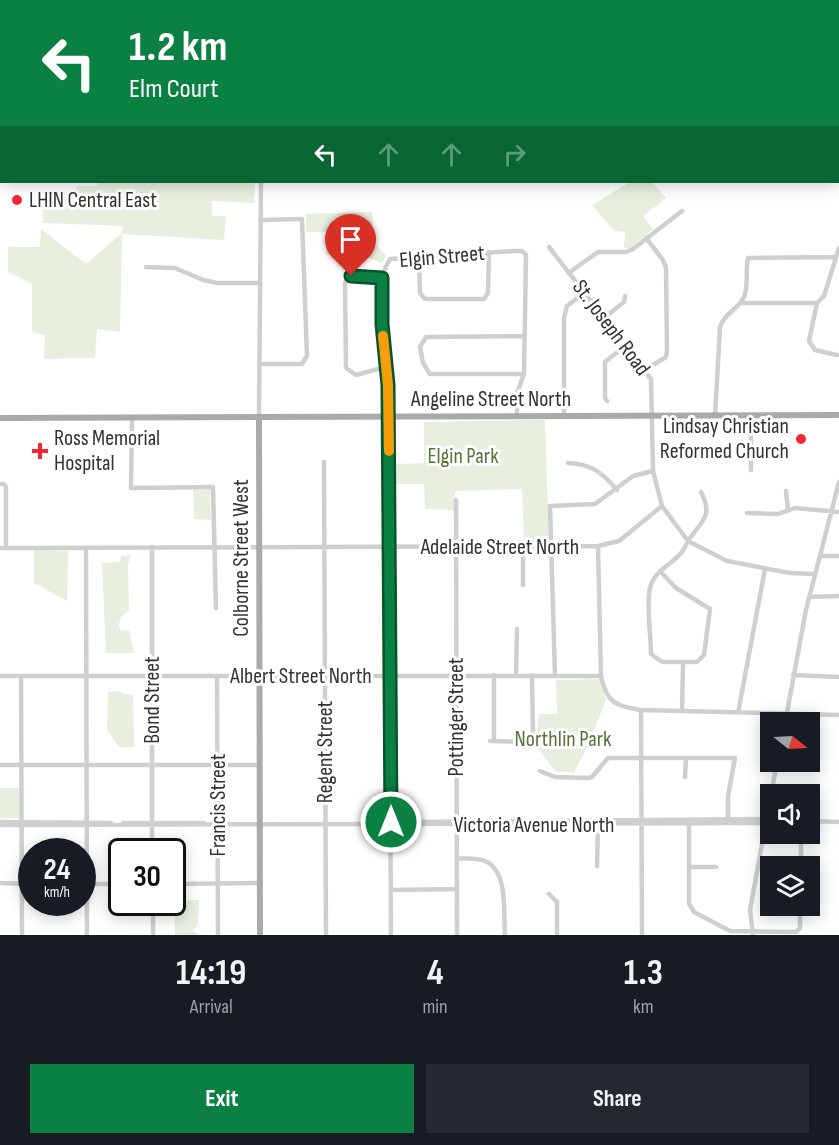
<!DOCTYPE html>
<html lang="en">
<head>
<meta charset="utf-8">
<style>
  :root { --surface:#171b24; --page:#242831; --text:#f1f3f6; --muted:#9ea1a6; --accent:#0b8043 }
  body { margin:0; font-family:"Sofia Sans Condensed",sans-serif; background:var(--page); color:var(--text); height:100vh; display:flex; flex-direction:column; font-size:22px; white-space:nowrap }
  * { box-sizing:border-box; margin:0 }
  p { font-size:20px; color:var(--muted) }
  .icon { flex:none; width:33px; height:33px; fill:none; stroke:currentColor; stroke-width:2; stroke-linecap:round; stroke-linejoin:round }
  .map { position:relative; height:935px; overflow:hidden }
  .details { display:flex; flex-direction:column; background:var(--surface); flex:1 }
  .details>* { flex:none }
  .guide { position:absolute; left:0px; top:0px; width:840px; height:183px; box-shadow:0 3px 15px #0003; background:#0b8043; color:#fff; overflow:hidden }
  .needle { width:39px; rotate:108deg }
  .buttons { position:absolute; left:760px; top:712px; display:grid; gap:12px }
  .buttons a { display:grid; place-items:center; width:60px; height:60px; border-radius:0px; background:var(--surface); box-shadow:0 3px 15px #0003; font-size:30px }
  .speed { position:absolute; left:18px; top:838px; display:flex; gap:12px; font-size:30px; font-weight:700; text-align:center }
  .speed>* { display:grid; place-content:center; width:78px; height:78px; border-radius:50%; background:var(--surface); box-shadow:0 3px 15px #0003; line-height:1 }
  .speed small { font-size:15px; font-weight:400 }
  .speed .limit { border:3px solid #111; border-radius:9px; background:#fff; color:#111 }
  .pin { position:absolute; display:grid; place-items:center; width:51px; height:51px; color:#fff; margin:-62px -26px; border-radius:50% 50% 50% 0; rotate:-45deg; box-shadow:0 0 6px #0007 }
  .pin .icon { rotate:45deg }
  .me { position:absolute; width:66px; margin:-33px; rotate:0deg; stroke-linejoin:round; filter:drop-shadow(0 0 4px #0008) }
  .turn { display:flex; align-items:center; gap:21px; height:126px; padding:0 30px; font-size:27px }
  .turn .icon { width:78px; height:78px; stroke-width:2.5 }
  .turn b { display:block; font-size:42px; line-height:51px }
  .lanes { display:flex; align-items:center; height:57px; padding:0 30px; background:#0003; justify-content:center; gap:30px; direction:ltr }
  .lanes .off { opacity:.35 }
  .eta { display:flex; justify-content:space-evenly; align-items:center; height:102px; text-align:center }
  .eta b { font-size:36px; font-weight:700; line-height:42px }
  .primary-button { display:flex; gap:12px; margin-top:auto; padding:12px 30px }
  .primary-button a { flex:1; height:69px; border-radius:0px; background:var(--accent); color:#fff; font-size:24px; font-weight:700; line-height:69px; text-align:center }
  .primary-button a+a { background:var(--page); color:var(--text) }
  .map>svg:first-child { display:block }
</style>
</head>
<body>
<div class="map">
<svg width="839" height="935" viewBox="0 0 839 935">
  <rect width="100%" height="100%" fill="#fff"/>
  <path fill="#e8efdf" d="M122 0H257V1L122 2Z
    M98 182H255L254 203 212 201V216H226L224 240 122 234 120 332 97 329 95 358 44 359 45 335 32 332V284L8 272V247H40L41 229 86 264 121 234 123 226 43 223 42 206 71 200 77 186H97Z
    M630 182H652L666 198 643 216 653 229 631 248H624L625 232 614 231 592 205Z
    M372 212 374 242 386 256 382 263 364 256 326 255 327 232H306V214Z
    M545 420 549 542 524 543 522 489 455 491 454 510 425 509 424 484H394V464L424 463V422Z
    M193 490H210L211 520 194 519Z
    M34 550 68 551 67 601 34 583Z
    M131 555 128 565 129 611 121 617 118 627 122 631 129 630 134 653H106L102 563 120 562 121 556Z
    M601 679 606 700 587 748 574 772H556L535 745 539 714H557L556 680Z
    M119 691 124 694H133L134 747H119L107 730 108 692Z
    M0 788H21V818H0Z
    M199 900 198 926 192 930 200 935H175L174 901Z"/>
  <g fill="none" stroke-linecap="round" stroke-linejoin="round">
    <path stroke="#cfcfcf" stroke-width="4.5" d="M426 0V2
      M262 2V0
      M286 2V0
      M383 2V0
      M464 2V0
      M0 99H2
      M549 247 651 379 653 471 662 506 688 541 727 561 790 573 815 574
      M419 257 420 293 425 299H484L488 293 489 252
      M146 267 175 268 203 280 217 283H260
      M570 272 598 252H626L633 249 682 211
      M382 278 351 276 345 283 346 368 356 375 385 367
      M741 303H817
      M604 318 624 302 625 296
      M837 355 815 350 809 341 817 303 824 296 839 248
      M260 364H302L307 356 302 219 260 220
      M645 370 666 357 667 350 666 268 663 260 646 238
      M524 374H430L423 363 420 347 426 337 525 336
      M607 401 605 398V362L625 346
      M715 416 720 327C725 312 738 310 744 297 749 286 745 270 748 258L836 257
      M751 416V470
      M259 417 261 182
      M564 417V318L567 306 584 293
      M132 418 131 488 213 487 216 608
      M324 462 326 935
      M568 463C591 464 602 472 617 490
      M0 484H4L6 487V548
      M786 491 788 510
      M456 500 457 935
      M747 513 778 514 795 508 839 512
      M523 546V585
      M598 546 601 676C607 704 615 705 641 710L839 715
      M152 547V852
      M0 548 598 546 619 541 662 506
      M86 548 87 935
      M820 556H839
      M660 571 676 588 710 609 704 655 697 662H662L651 654C651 635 646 605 650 588 654 571 671 565 681 553 684 550 686 545 688 541 701 521 714 517 701 492
      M809 597 839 596
      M494 675V741
      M516 675 517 629
      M793 675 839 677
      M0 676H601
      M21 676 22 935
      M217 676 218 935
      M555 676 550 506 595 504 633 476 653 471
      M641 710 642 935
      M682 711 683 664
      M738 713 765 569
      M785 723 806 610 839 482
      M490 741 528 742 533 737 532 675
      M0 765H260
      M540 771 555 777 588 778 592 777 608 758H735L728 796V821
      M685 777 686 758
      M810 821 839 822
      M0 822 111 823
      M408 822 771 819
      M123 823H204
      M689 823V904L694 912 730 931 796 932 800 928V906
      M0 825 771 823
      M457 858C466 859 478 858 485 861 509 871 503 914 505 935
      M597 866 598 824
      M690 867H716
      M801 867V834
      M0 883 32 884
      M82 884H122
      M172 884 260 883
      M391 890 457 889
      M549 894 557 902V935
      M153 903V935
      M391 935 388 385C386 352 371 287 390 259L515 251H522L526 255 524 374 517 393V416
      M753 935 750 910 777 762"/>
    <path stroke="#aaa" stroke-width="6" d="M259 417 260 935
      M0 418 839 415"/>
  </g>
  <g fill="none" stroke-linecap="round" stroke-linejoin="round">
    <g stroke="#07532c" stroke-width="15">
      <path id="route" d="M351 276 382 278V324L388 385 391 822"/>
    </g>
    <use href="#route" stroke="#0b8043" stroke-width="10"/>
    <path stroke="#f59e0b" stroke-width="10" d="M383 336 388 385 389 451"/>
  </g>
  <g fill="#f42838" stroke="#fff" stroke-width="2">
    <circle cx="17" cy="200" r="6"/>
    <circle cx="801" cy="439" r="6"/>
    <path d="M37 442h6v6h6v6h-6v6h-6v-6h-6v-6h6z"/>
  </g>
  <g text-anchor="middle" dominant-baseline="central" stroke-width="6" stroke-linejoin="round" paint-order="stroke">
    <g font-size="22" fill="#323232" stroke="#fff" text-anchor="start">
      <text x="29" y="200">LHIN Central East</text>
      <text x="789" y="426" text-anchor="end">Lindsay Christian<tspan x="789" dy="25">Reformed Church</tspan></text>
      <text x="54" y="438">Ross Memorial<tspan x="54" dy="25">Hospital</tspan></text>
    </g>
    <g font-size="22" fill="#323232" stroke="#fff">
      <text transform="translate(442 257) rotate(-5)">Elgin Street</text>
      <text transform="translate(611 328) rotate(53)">St. Joseph Road</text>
      <text x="491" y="399">Angeline Street North</text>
      <text x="500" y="547">Adelaide Street North</text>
      <text transform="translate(241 558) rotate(-90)">Colborne Street West</text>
      <text x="301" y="676">Albert Street North</text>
      <text transform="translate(152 700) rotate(-90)">Bond Street</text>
      <text transform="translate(456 717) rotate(-90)">Pottinger Street</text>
      <text transform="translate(325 752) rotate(-90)">Regent Street</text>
      <text transform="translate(218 805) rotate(-90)">Francis Street</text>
      <text x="534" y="825">Victoria Avenue North</text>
    </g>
    <g font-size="22" fill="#55733a" stroke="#fff">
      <text x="463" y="456">Elgin Park</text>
      <text x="563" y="739">Northlin Park</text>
    </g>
  </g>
</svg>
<div class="buttons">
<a><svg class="needle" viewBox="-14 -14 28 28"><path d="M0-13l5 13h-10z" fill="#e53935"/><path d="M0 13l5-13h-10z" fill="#9ea1a6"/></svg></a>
<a><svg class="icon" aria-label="sound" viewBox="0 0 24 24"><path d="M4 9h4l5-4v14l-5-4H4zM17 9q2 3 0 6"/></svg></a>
<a><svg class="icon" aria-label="layers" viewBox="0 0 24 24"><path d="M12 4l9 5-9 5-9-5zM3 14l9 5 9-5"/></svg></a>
</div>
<div class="speed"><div>24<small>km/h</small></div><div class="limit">30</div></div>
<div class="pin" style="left:351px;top:276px;background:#d93025"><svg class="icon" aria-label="arrive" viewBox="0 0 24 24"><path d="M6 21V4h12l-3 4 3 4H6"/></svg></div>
<svg class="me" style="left:391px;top:822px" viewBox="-20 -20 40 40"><circle r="17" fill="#0b8043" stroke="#fff" stroke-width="3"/><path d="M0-11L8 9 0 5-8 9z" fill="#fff"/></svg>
<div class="guide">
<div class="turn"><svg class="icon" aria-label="left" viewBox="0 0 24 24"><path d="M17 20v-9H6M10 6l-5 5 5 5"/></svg><div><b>1.2 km</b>Elm Court</div></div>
<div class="lanes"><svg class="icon" aria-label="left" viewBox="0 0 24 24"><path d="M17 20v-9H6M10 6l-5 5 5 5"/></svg><svg class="icon off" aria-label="ahead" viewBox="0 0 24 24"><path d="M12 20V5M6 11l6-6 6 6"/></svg><svg class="icon off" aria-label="ahead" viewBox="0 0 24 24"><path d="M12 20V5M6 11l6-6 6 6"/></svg><svg class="icon off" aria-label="right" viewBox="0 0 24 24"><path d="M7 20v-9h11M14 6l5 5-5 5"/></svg></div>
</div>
</div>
<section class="details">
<div class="eta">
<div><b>14:19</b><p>Arrival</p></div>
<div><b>4</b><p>min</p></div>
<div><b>1.3</b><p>km</p></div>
</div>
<div class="primary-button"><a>Exit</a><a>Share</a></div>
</section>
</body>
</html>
